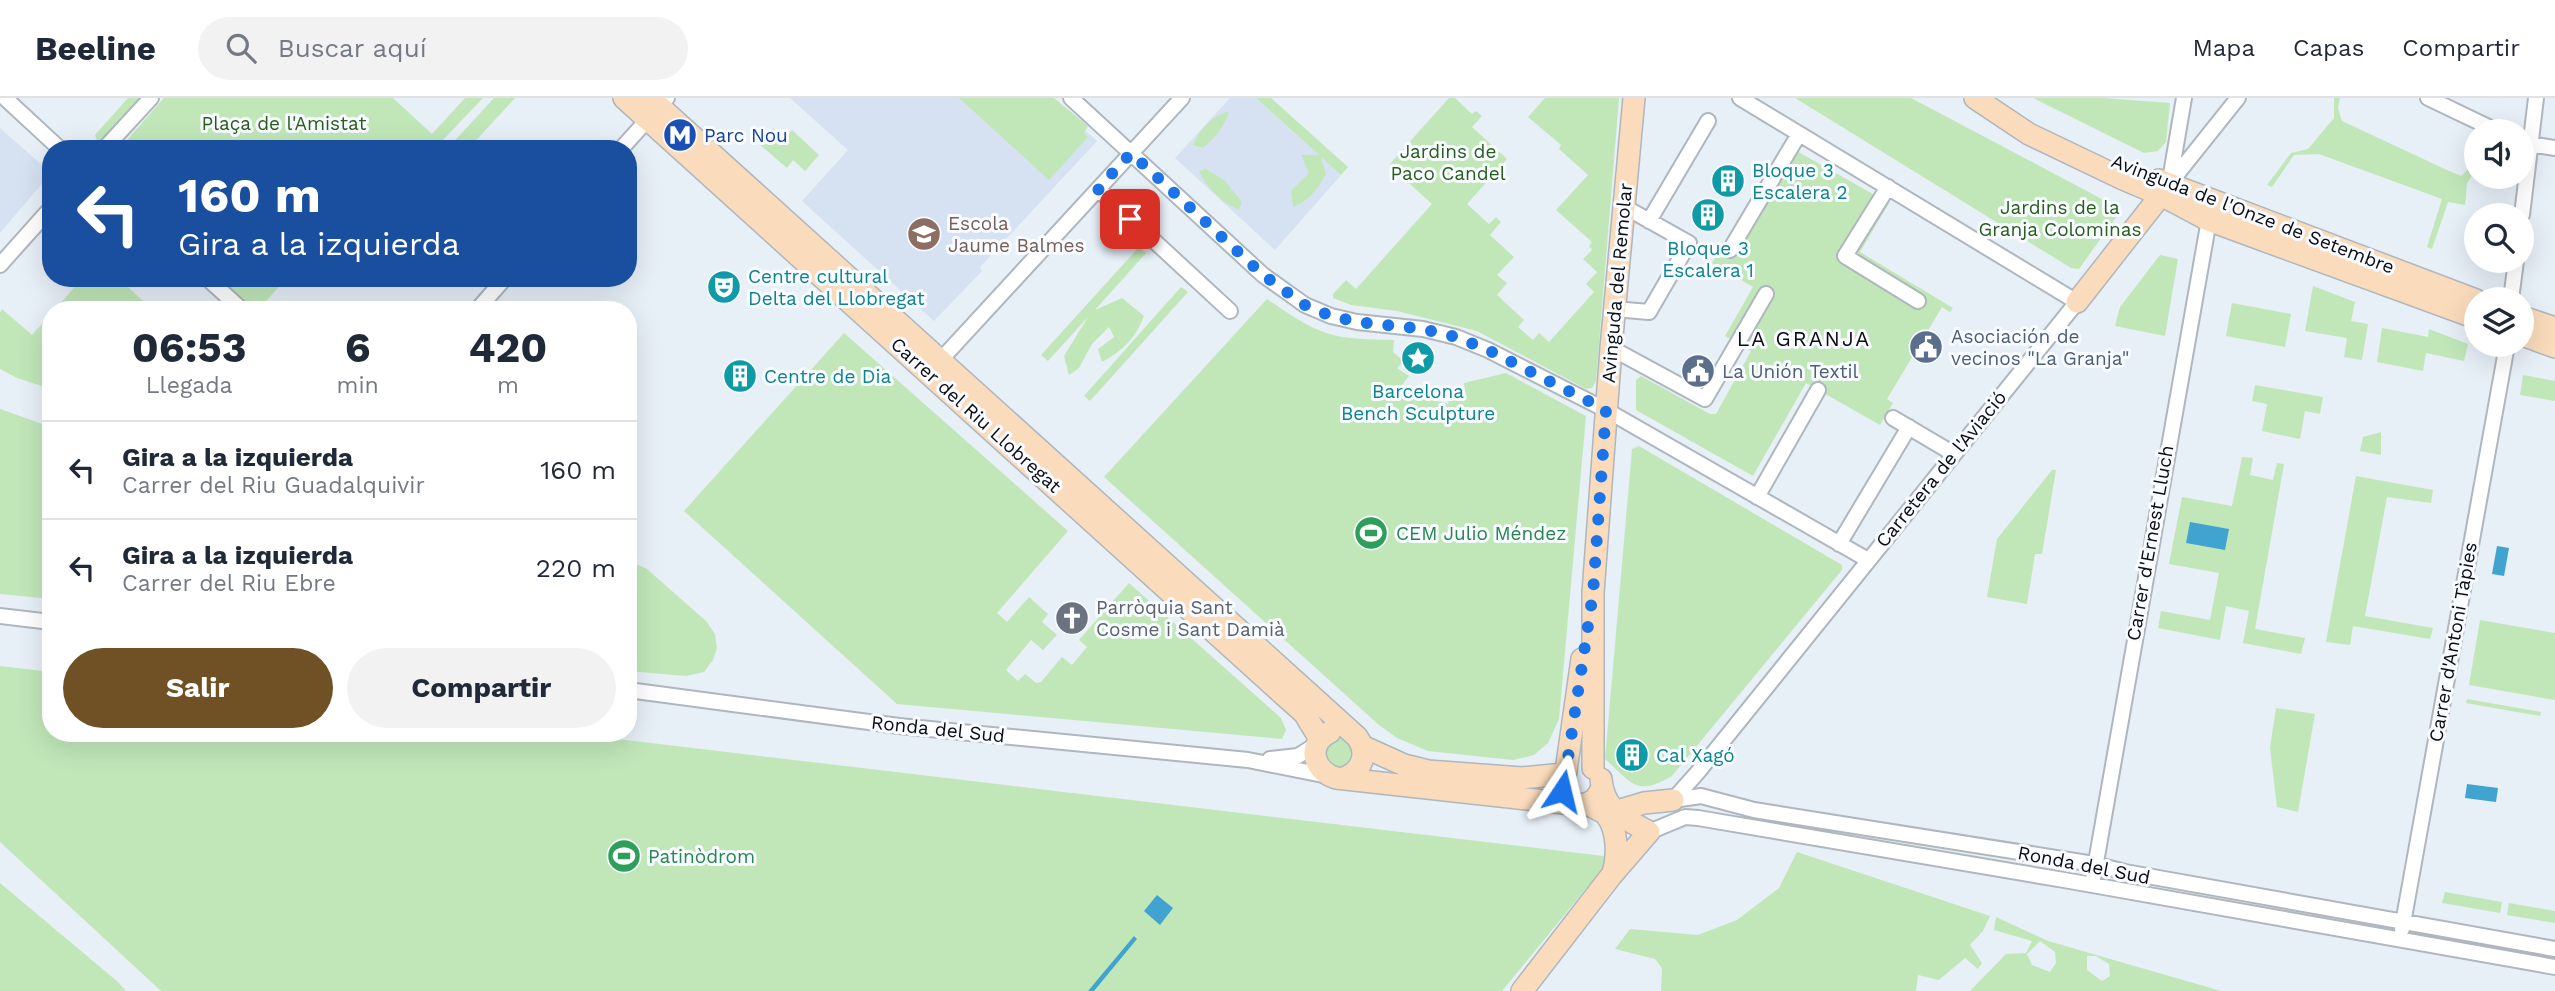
<!DOCTYPE html>
<html lang="es">
<head>
<meta charset="utf-8">
<style>
  :root { --surface:#fff; --page:#f2f2f3; --text:#1f2937; --muted:#747a83; --line:#e0e1e3; --accent:#6f5125 }
  body { margin:0; font-family:"Work Sans",sans-serif; background:var(--page); color:var(--text); height:100vh; display:flex; flex-direction:column; font-size:26px; white-space:nowrap }
  * { box-sizing:border-box; margin:0 }
  p { font-size:23px; color:var(--muted) }
  .icon { flex:none; width:38px; height:38px; fill:none; stroke:currentColor; stroke-width:2; stroke-linecap:round; stroke-linejoin:round }
  .map { position:relative; flex:1; overflow:hidden }
  .details { position:absolute; left:42px; top:203px; width:595px; height:441px; display:flex; flex-direction:column; background:var(--surface); border-radius:28px; box-shadow:0 7px 28px #0002 }
  .details>* { flex:none }
  .guide { position:absolute; left:42px; top:42px; width:595px; height:147px; border-radius:28px; box-shadow:0 7px 28px #0002; background:#1a4fa0; color:#fff; overflow:hidden }
  .tools { position:absolute; left:2464px; top:21px; display:grid; gap:14px }
  .tools a { display:grid; place-items:center; width:70px; height:70px; border-radius:50%; background:var(--surface); box-shadow:0 7px 28px #0002; font-size:35px }
  .pin { position:absolute; display:grid; place-items:center; width:60px; height:60px; color:#fff; margin:-30px; border-radius:14px; box-shadow:0 4px 10px #0006 }
  .me { position:absolute; width:77px; margin:-38px; rotate:10deg; stroke-linejoin:round; filter:drop-shadow(0 0 5px #0008) }
  .turn { display:flex; align-items:center; gap:24px; height:147px; padding:0 21px; font-size:32px }
  .turn .icon { width:91px; height:91px; stroke-width:2.5 }
  .turn b { display:block; font-size:49px; line-height:60px }
  .eta { display:flex; justify-content:space-evenly; align-items:center; height:119px; text-align:center }
  .eta b { font-size:42px; font-weight:700; line-height:49px }
  .primary-button { display:flex; gap:14px; margin-top:auto; padding:14px 21px }
  .primary-button a { flex:1; height:80px; border-radius:42px; background:var(--accent); color:#fff; font-size:28px; font-weight:700; line-height:80px; text-align:center }
  .primary-button a+a { background:var(--page); color:var(--text) }
  ul { padding:0; list-style:none }
  li { display:flex; align-items:center; gap:21px; height:98px; padding:0 21px; border-top:2px solid var(--line) }
  li div { flex:1 }
  li b { display:block; font-size:26px }
  li em { font-style:normal }
  header { display:flex; align-items:center; gap:42px; box-sizing:border-box; height:98px; padding:0 35px; background:var(--surface); border-bottom:2px solid var(--line) }
  header strong { font-size:33px }
  nav { display:flex; gap:38px; margin-inline-start:auto; font-size:24px }
  .search { width:490px; height:63px; background:var(--page); display:flex; align-items:center; gap:18px; box-sizing:border-box; padding:0 24px; border-radius:38px; color:var(--muted); font-size:26px }
  .map>svg:first-child { display:block }
</style>
</head>
<body>
<header>
<strong>Beeline</strong>
<div class="search"><svg class="icon" aria-label="search" viewBox="0 0 24 24"><circle cx="10" cy="10" r="6"/><path d="M15 15l6 6"/></svg>Buscar aquí</div>
<nav><a>Mapa</a><a>Capas</a><a>Compartir</a></nav>
</header>
<div class="map">
<svg width="2555" height="893" viewBox="0 0 2555 893">
  <rect width="100%" height="100%" fill="#e7eff7"/>
  <path fill="#d6e2f1" d="M790 0H1049L1097 43 980 169 982 173 934 223 802 103 848 52Z
    M1230 0H1256L1341 77 1275 152 1175 60Z
    M0 30 51 75 0 135Z"/>
  <path fill="#c1e7b9" fill-rule="evenodd" d="M128 0H142L99 48 95 37Z
    M164 0H393L432 36 465 0H483L441 44 448 50 494 0H515L468 51H119Z
    M959 0H1054L1088 28 1084 35 1088 39 1049 82Z
    M1256 0H1271L1348 69 1341 77 1321 59 1326 76C1317 92 1310 102 1293 109L1291 93 1309 75 1301 57H1319Z
    M1449 0H1455L1472 16 1476 13 1482 18 1472 29 1507 61 1467 106 1489 126 1496 119 1501 124 1490 137 1514 159 1497 177 1507 185 1497 197 1524 222 1518 229 1533 242 1539 235 1549 244 1594 194 1586 186 1597 174 1583 161 1592 152 1589 148 1592 144 1556 112 1588 77 1559 51 1561 47 1528 19 1545 0H1619L1596 283 1592 290 1586 291 1477 233 1397 213 1351 207 1333 200V196L1346 182 1356 191 1432 106 1389 67Z
    M1795 0H1911L2117 109 2120 114 2079 171 2071 170Z
    M2033 0H2103L2170 5 2166 44 2158 53 2144 55Z
    M2334 0H2340L2338 10 2342 23 2447 72 2461 78 2476 64V72L2467 85 2465 107 2448 104 2432 151 2427 149 2442 101 2319 56 2294 57 2272 89 2267 87 2291 55 2308 51 2334 20Z
    M1229 13C1225 29 1215 39 1203 50L1193 47C1199 32 1212 18 1229 13Z
    M773 30 785 40 792 32 819 57 805 73 793 62 787 70 759 46Z
    M1784 46 1889 105 1860 154 1953 210 1950 214 1942 209 1887 301 1893 305 1880 327 1806 285 1753 378 1636 312V282L1641 278 1710 316H1716L1751 253 1725 238 1753 189 1712 165Z
    M1206 71 1224 82 1242 104 1239 112C1221 104 1207 90 1199 73Z
    M1139 149 1146 155 1095 212 1122 200 1144 218C1136 240 1122 253 1102 264L1098 251 1114 239 1109 229 1092 246 1079 270 1069 277 1064 258 1088 219 1048 263 1041 257Z
    M2160 157 2178 161 2165 238 2115 228 2120 209Z
    M82 180H118L153 212H55Z
    M217 180H287L258 212H251Z
    M2313 188 2355 204 2351 223 2368 226 2362 262 2344 259 2347 240 2305 233Z
    M1181 189 1188 194 1090 303 1084 298Z
    M1267 201C1286 214 1304 227 1326 235 1347 242 1372 241 1394 242L1393 254 1404 263 1397 270 1409 278 1402 287 1409 296 1448 306 1449 302 1466 301 1464 285 1506 275 1586 318 1559 621 1548 645 1534 657 1513 662 1428 653 1397 640 1379 627 1104 379Z
    M2232 205 2291 216 2285 249 2226 238Z
    M2 211 32 237 51 216V291L17 280 0 271V214Z
    M2382 230 2428 239 2429 231 2468 246 2464 263 2426 255 2423 273 2377 264Z
    M844 235 1068 433 997 515 1007 524 1029 499 1048 516 1042 524 1057 537 1043 552 1031 542 1006 572 1018 583 1025 576 1036 585 1041 584 1062 559 1072 567 1087 549 1079 542 1129 485 1281 620 1286 632 1282 641 897 606 684 413Z
    M2523 277 2555 283V303L2520 297Z
    M2255 287 2323 299 2320 316 2305 313 2300 341 2262 333 2267 306 2252 303Z
    M0 311 51 329V501L0 496Z
    M2381 334V357L2360 353 2363 339Z
    M1639 348 1842 467V472L1672 678C1636 699 1632 685 1605 661L1632 351Z
    M2242 359 2253 360 2250 377 2273 382 2277 365 2284 366 2255 531 2305 540 2301 556 2243 545 2249 513 2226 508 2220 542 2158 530 2161 513 2210 522 2219 475 2169 466 2182 399 2232 408Z
    M2052 372H2056L2042 456H2035L2027 506 1987 499 1997 441Z
    M2356 378 2433 392 2431 405 2387 399 2365 518 2433 530 2430 541 2353 528 2350 547 2326 544Z
    M638 467 647 471 706 523 715 536 717 550 713 562 704 574 686 578 628 573V471Z
    M2480 522 2555 535V602L2469 587Z
    M0 568 51 574V635H567L1612 759 1502 893H161L0 744Z
    M2467 601 2541 614 2540 618 2466 605Z
    M2276 610 2315 616 2298 714 2277 709 2270 650Z
    M1324 655a15 15 0 1 1 30 0a15 15 0 1 1-30 0Z
    M1797 754 1990 818 1983 833 1970 847 1982 865 1978 871 1965 860 1939 882 1918 877 1916 893H1661L1662 870 1655 861 1615 851 1630 831 1698 837 1737 822 1779 790Z
    M0 785 118 884 126 893H0Z
    M2445 794 2502 804 2500 815 2442 805Z
    M2509 805 2555 813V825L2507 817Z
    M1996 819 2048 843 2221 893H1970L2006 856 2026 855 2032 843 1994 832ZM2040 843 2055 854 2056 865 2050 874 2032 867 2027 856ZM2087 858H2096L2109 866 2110 878 2102 883 2087 872Z"/>
  <path fill="#41a3d0" d="M2190 424 2229 431 2225 452 2186 445Z
    M2497 448 2509 450 2504 478 2492 476Z
    M2467 686 2498 690 2496 704 2465 700Z
    M1157 797 1173 810 1160 827 1144 813Z
    M1134 838 1137 841 1094 893H1088Z"/>
  <g fill="none" stroke-linecap="round" stroke-linejoin="round">
    <g stroke="#afb6be" stroke-width="18">
      <path id="street" d="M5 0 60 51
        M1071 0 1263 177 1305 207 1331 218 1357 224 1423 231 1456 239 1488 252 1606 312 1868 462
        M2428 0 2497 33
        M2523 45 2555 50
        M104 51 151 0
        M621 51 667 0
        M2170 82 2184 0
        M1888 89 1845 158 1918 203
        M2166 90 2238 0
        M1098 91 1230 213
        M2522 117 2536 0
        M1649 123 1708 23
        M1730 152 1799 36
        M0 167 51 110
        M207 180 242 212
        M2511 201 2516 163
        M1614 211 1649 214 1689 145 1623 108
        M477 212 505 180
        M1611 250 1705 301 1766 196
        M936 267 1182 0
        M1893 320 1954 356
        M1757 399 1818 292
        M1839 446 1909 329
        M0 518 51 524
        M628 592 899 628 1248 662 1328 678
        M1270 661 1298 658 1317 646
        M1673 702 1698 674 2077 204 1740 0
        M1673 702 1701 698 1754 712 2094 766 2125 774 2555 851
        M1649 734 1685 719 1698 720 2064 782 2555 869
        M2092 787 2210 116
        M2402 831 2507 247"/>
    </g>
    <g stroke="#afb6be" stroke-width="24">
      <path id="secondary" d="M624 0 1286 599 1304 615 1320 641
        M650 0 1357 639C1369 656 1362 673 1344 680
        M1975 0 2029 36 2123 81 2161 97 2208 122 2476 220
        M2159 82 2476 202
        M2077 204 2161 97
        M2522 219 2555 230
        M2522 237 2555 249
        M1330 634C1306 646 1313 673 1336 680L1581 707C1592 705 1599 700 1602 688
        M1362 648 1404 667 1428 673 1522 680 1564 676
        M1593 670V495L1611 250 1634 0
        M1566 673 1582 561
        M1601 681C1604 713 1624 720 1649 734
        M1593 709C1597 711 1605 715 1607 718 1618 733 1618 759 1613 775
        M1614 714 1644 705 1673 702
        M1522 893 1611 778 1649 734"/>
    </g>
    <use href="#street" stroke="#fff" stroke-width="14"/>
    <use href="#secondary" stroke="#fadcbc" stroke-width="21"/>
  </g>
  <g fill="none" stroke-linecap="round" stroke-linejoin="round">
    <path stroke="#1a73e8" stroke-width="12" stroke-dasharray="0 21.6" d="M1130 121 1098 91 1131 55 1263 177 1305 207 1331 218 1357 224 1423 231 1456 239 1488 252 1606 312 1593 495 1566 673 1562 679V693"/>
  </g>
  <defs>
    <g id="metro-disc" transform="scale(1.75)"><circle r="9.5" fill="#1a4fb4" stroke="#f8fbff"/><path d="M-5.5 5V-5H-3L0 0L3-5H5.5V5H3V-.5L0 4L-3-.5V5Z" fill="#fff"/></g>
    <g id="building-disc" transform="scale(1.75)"><circle r="9.5" fill="#0f9aa8" stroke="#f8fbff"/><path d="M-4-6H4V6H1V3H-1V6H-4ZM-2.5-4.3h1.7v1.8h-1.7ZM.8-4.3h1.7v1.8H.8ZM-2.5-1h1.7V.8h-1.7ZM.8-1h1.7V.8H.8Z" fill="#fff"/></g>
    <g id="school-disc" transform="scale(1.75)"><circle r="9.5" fill="#8d6e63" stroke="#f8fbff"/><path d="M0-5L7-2L0 1L-7-2ZM-4 1L0 2.5L4 1V4Q0 6-4 4Z" fill="#fff"/></g>
    <g id="theatre-disc" transform="scale(1.75)"><circle r="9.5" fill="#0f9aa8" stroke="#f8fbff"/><path d="M-5-5.5Q0-4 5-5.5V0Q5 5 0 6Q-5 5-5 0ZM-3.3-2.5H-1v1.5H-3.3ZM1-2.5H3.3v1.5H1ZM-2.8 1Q0 5.5 2.8 1Z" fill="#fff"/></g>
    <g id="civic-disc" transform="scale(1.75)"><circle r="9.5" fill="#5c6f8a" stroke="#f8fbff"/><path d="M-.6-6.5H3V-4.5H.6V-3L4-1V1h2V6H-6V1h2V-1L-.6-3ZM-1.2 2.5V6h2.4V2.5Z" fill="#fff"/></g>
    <g id="sight-disc" transform="scale(1.75)"><circle r="9.5" fill="#0f9aa8" stroke="#f8fbff"/><path d="M0-6L1.8-2.2L6-1.7L2.9 1.2L3.7 5.4L0 3.3L-3.7 5.4L-2.9 1.2L-6-1.7L-1.8-2.2Z" fill="#fff"/></g>
    <g id="stadium-disc" transform="scale(1.75)"><circle r="9.5" fill="#2e9e5b" stroke="#f8fbff"/><path d="M0-5a6.5 5 0 1 0 0 10a6.5 5 0 1 0 0-10ZM-3.5-1.8h7v3.6h-7Z" fill="#fff"/></g>
    <g id="church-disc" transform="scale(1.75)"><circle r="9.5" fill="#6b7280" stroke="#f8fbff"/><path d="M-1.2-6h2.4v3.5h3.3v2.4h-3.3V6h-2.4V-.1h-3.3v-2.4h3.3Z" fill="#fff"/></g>
  </defs>
  <g fill-rule="evenodd">
    <use href="#metro-disc" x="680" y="37"/>
    <use href="#building-disc" x="1728" y="83"/>
    <use href="#building-disc" x="1708" y="117"/>
    <use href="#school-disc" x="924" y="136"/>
    <use href="#theatre-disc" x="724" y="189"/>
    <use href="#civic-disc" x="1926" y="249"/>
    <use href="#sight-disc" x="1418" y="260"/>
    <use href="#civic-disc" x="1698" y="273"/>
    <use href="#building-disc" x="740" y="278"/>
    <use href="#stadium-disc" x="1371" y="435"/>
    <use href="#church-disc" x="1072" y="520"/>
    <use href="#building-disc" x="1632" y="657"/>
    <use href="#stadium-disc" x="624" y="758"/>
  </g>
  <g text-anchor="middle" dominant-baseline="central" stroke-width="6" stroke-linejoin="round" paint-order="stroke">
    <g font-size="19" fill="#285d1b" stroke="#f8fbff">
      <text x="284" y="25">Plaça de l'Amistat</text>
      <text x="1448" y="53">Jardins de<tspan x="1448" dy="22">Paco Candel</tspan></text>
      <text x="2060" y="109">Jardins de la<tspan x="2060" dy="22">Granja Colominas</tspan></text>
    </g>
    <g font-size="19" fill="#164399" stroke="#f8fbff" text-anchor="start">
      <text x="704" y="37">Parc Nou</text>
    </g>
    <g font-size="19" fill="#0d838f" stroke="#f8fbff" text-anchor="start">
      <text x="1752" y="72">Bloque 3<tspan x="1752" dy="22">Escalera 2</tspan></text>
      <text x="1708" y="150" text-anchor="middle">Bloque 3<tspan x="1708" dy="22">Escalera 1</tspan></text>
      <text x="748" y="178">Centre cultural<tspan x="748" dy="22">Delta del Llobregat</tspan></text>
      <text x="764" y="278">Centre de Dia</text>
      <text x="1418" y="293" text-anchor="middle">Barcelona<tspan x="1418" dy="22">Bench Sculpture</tspan></text>
      <text x="1656" y="657">Cal Xagó</text>
    </g>
    <g font-size="19" fill="#0a0c0f" stroke="#f8fbff">
      <text transform="translate(2253 116) rotate(21)">Avinguda de l'Onze de Setembre</text>
      <text transform="translate(1617 185) rotate(-85)">Avinguda del Remolar</text>
      <text transform="translate(976 317) rotate(42)">Carrer del Riu Llobregat</text>
      <text transform="translate(1941 371) rotate(-51)">Carretera de l'Aviació</text>
      <text transform="translate(2150 445) rotate(-80)">Carrer d'Ernest Lluch</text>
      <text transform="translate(2453 544) rotate(-80)">Carrer d'Antoni Tàpies</text>
      <text transform="translate(938 631) rotate(6)">Ronda del Sud</text>
      <text transform="translate(2084 767) rotate(11)">Ronda del Sud</text>
    </g>
    <g font-size="19" fill="#785e54" stroke="#f8fbff" text-anchor="start">
      <text x="948" y="125">Escola<tspan x="948" dy="22">Jaume Balmes</tspan></text>
    </g>
    <g font-size="19" fill="#4e5e75" stroke="#f8fbff" text-anchor="start">
      <text x="1951" y="238">Asociación de<tspan x="1951" dy="22">vecinos "La Granja"</tspan></text>
      <text x="1722" y="273">La Unión Textil</text>
    </g>
    <g font-size="19" fill="#27864d" stroke="#f8fbff" text-anchor="start">
      <text x="1396" y="435">CEM Julio Méndez</text>
      <text x="648" y="758">Patinòdrom</text>
    </g>
    <g font-size="19" fill="#5b616d" stroke="#f8fbff" text-anchor="start">
      <text x="1096" y="509">Parròquia Sant<tspan x="1096" dy="22">Cosme i Sant Damià</tspan></text>
    </g>
    <g font-size="21" letter-spacing="2" fill="#0a0c0f" stroke="#f8fbff">
      <text x="1804" y="240">LA GRANJA</text>
    </g>
  </g>
</svg>
<div class="tools">
<a><svg class="icon" aria-label="sound" viewBox="0 0 24 24"><path d="M4 9h4l5-4v14l-5-4H4zM17 9q2 3 0 6"/></svg></a>
<a><svg class="icon" aria-label="search" viewBox="0 0 24 24"><circle cx="10" cy="10" r="6"/><path d="M15 15l6 6"/></svg></a>
<a><svg class="icon" aria-label="layers" viewBox="0 0 24 24"><path d="M12 4l9 5-9 5-9-5zM3 14l9 5 9-5"/></svg></a>
</div>
<div class="pin" style="left:1130px;top:121px;background:#d93025"><svg class="icon" aria-label="arrive" viewBox="0 0 24 24"><path d="M6 21V4h12l-3 4 3 4H6"/></svg></div>
<svg class="me" style="left:1562px;top:693px" viewBox="-20 -20 40 40"><path d="M0-17L14 15 0 8-14 15z" fill="#1a73e8" stroke="#fff" stroke-width="4"/></svg>
<div class="guide">
<div class="turn"><svg class="icon" aria-label="left" viewBox="0 0 24 24"><path d="M17 20v-9H6M10 6l-5 5 5 5"/></svg><div><b>160 m</b>Gira a la izquierda</div></div>
</div>
<section class="details">
<div class="eta">
<div><b>06:53</b><p>Llegada</p></div>
<div><b>6</b><p>min</p></div>
<div><b>420</b><p>m</p></div>
</div>
<ul>
<li><svg class="icon" aria-label="left" viewBox="0 0 24 24"><path d="M17 20v-9H6M10 6l-5 5 5 5"/></svg><div><b>Gira a la izquierda</b><p>Carrer del Riu Guadalquivir</p></div><em>160 m</em></li>
<li><svg class="icon" aria-label="left" viewBox="0 0 24 24"><path d="M17 20v-9H6M10 6l-5 5 5 5"/></svg><div><b>Gira a la izquierda</b><p>Carrer del Riu Ebre</p></div><em>220 m</em></li>
</ul>
<div class="primary-button"><a>Salir</a><a>Compartir</a></div>
</section>
</div>
</body>
</html>
